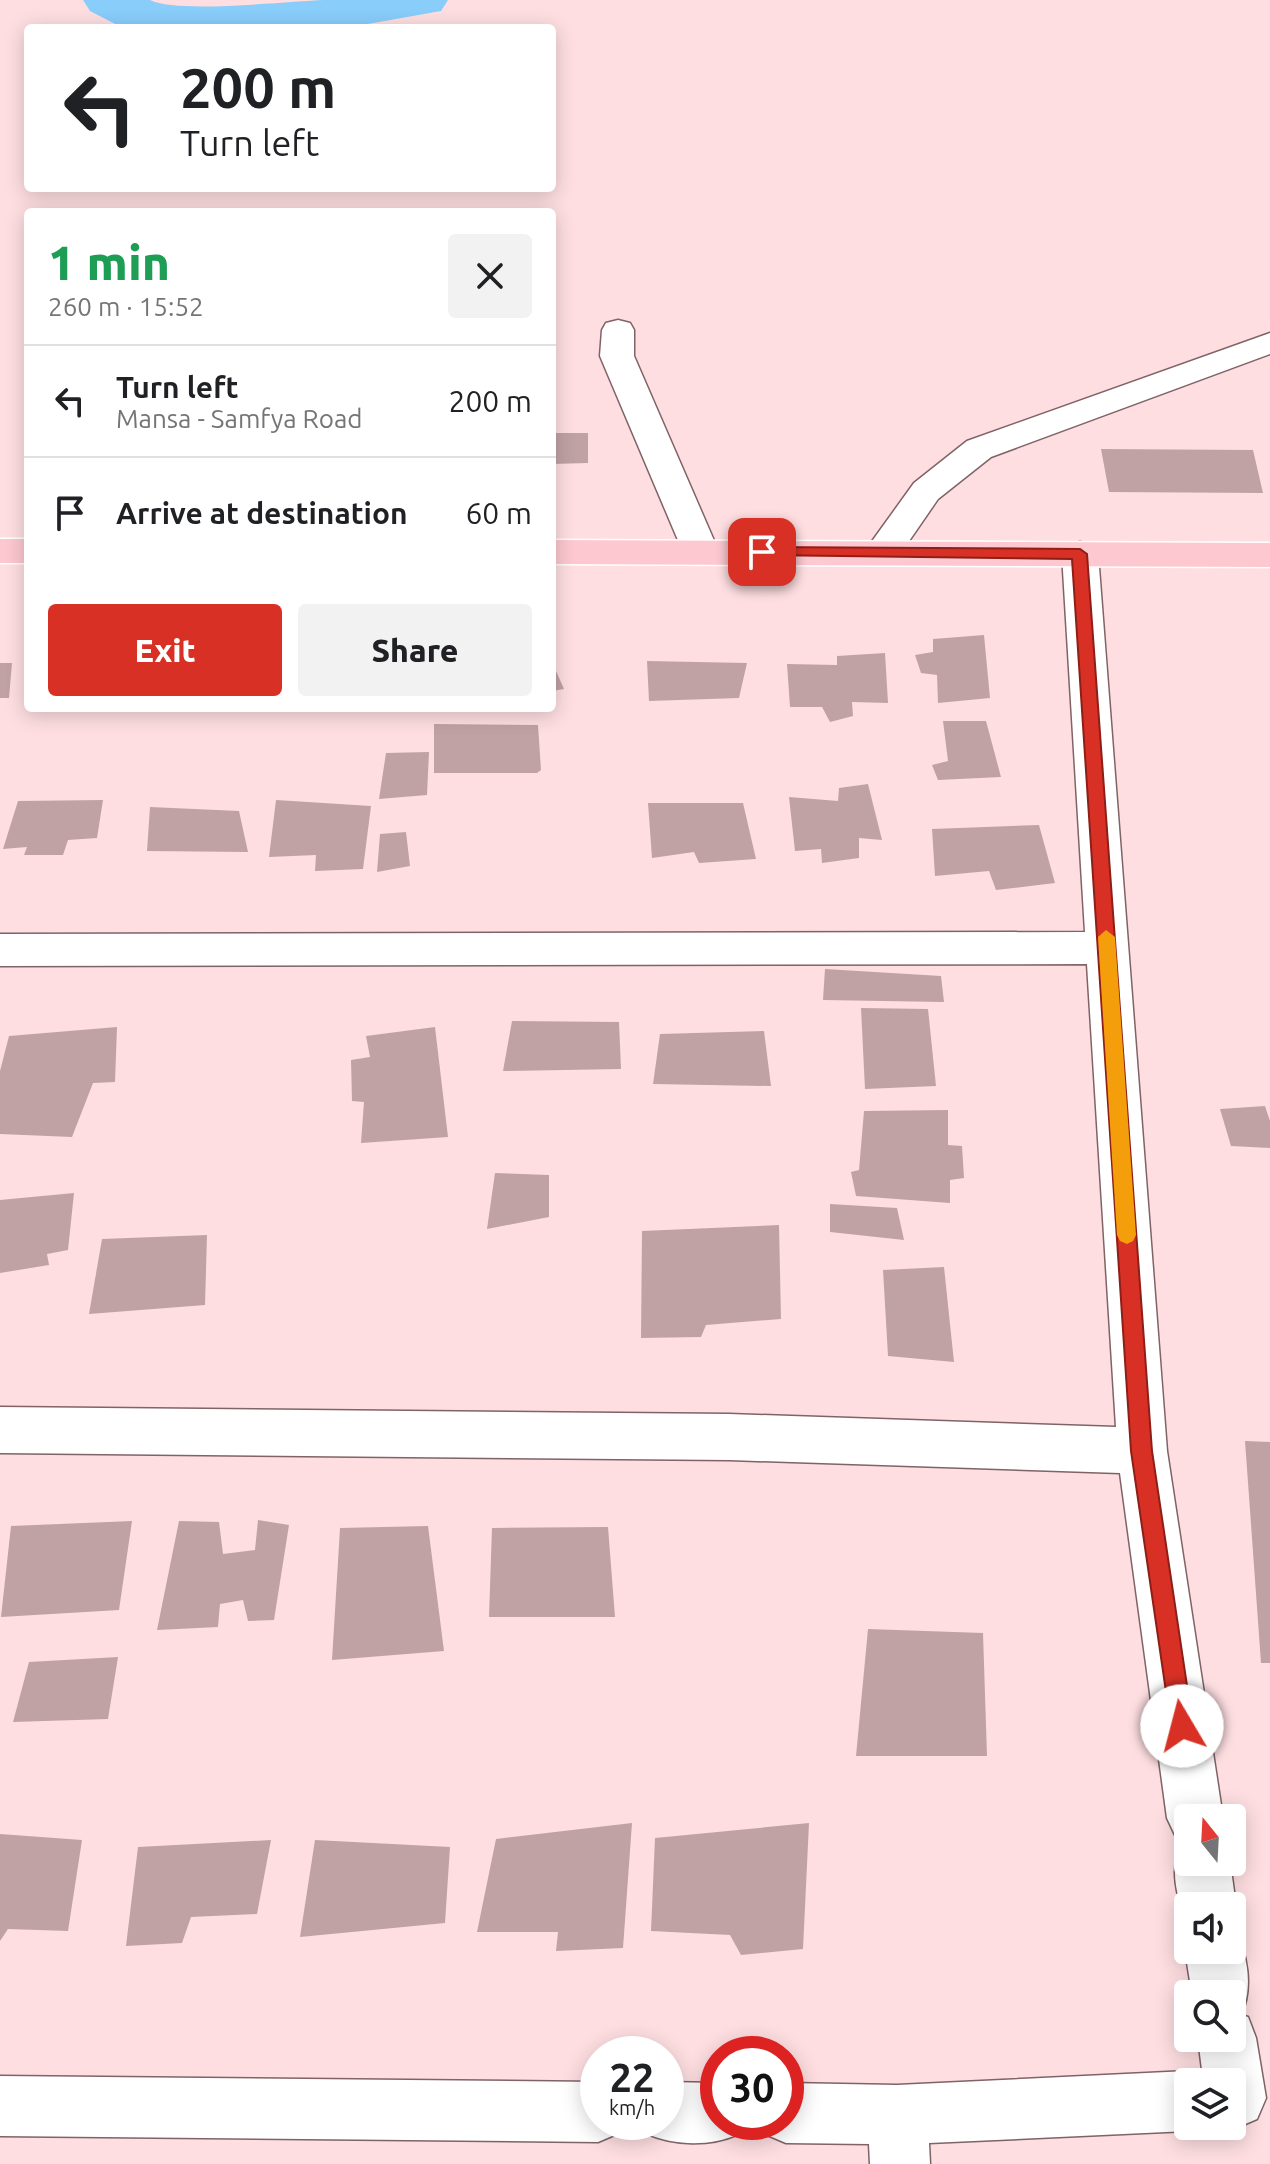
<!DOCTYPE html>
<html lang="en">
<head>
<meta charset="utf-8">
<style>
  :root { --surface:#fff; --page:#f2f2f2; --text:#202124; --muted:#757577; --line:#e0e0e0; --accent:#d93025 }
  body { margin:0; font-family:Ubuntu,sans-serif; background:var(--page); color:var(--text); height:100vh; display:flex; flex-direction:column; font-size:30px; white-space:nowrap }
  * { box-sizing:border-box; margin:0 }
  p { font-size:26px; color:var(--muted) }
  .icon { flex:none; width:44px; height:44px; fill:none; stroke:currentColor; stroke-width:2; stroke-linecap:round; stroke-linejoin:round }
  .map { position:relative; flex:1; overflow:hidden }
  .sheet { position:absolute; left:24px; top:208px; width:532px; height:504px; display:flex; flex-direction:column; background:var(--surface); border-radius:8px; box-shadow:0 4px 20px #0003 }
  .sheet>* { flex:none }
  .top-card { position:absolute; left:24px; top:24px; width:532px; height:168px; border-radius:8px; box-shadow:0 4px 20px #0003; background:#fff; color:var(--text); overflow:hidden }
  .needle { width:52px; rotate:342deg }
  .buttons { position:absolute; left:1174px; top:1804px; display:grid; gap:16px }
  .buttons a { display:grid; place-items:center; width:72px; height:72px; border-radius:8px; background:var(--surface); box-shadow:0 4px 20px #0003; font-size:40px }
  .speed { position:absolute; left:580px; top:2036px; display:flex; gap:16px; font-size:40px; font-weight:700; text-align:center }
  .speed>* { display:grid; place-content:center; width:104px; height:104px; border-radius:50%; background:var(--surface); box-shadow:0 4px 20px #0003; line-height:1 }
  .speed small { font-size:20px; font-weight:400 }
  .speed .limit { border:12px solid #d22; background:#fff; color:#111 }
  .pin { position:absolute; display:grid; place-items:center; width:68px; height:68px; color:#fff; margin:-34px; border-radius:16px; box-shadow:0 4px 12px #0006 }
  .me { position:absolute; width:88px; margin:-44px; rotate:352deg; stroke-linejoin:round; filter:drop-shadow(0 0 6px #0008) }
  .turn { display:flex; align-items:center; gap:28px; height:168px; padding:0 24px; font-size:36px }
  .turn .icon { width:104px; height:104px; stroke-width:2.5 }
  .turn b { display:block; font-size:56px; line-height:68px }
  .round { display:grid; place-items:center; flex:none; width:84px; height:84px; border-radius:8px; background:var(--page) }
  .summary { display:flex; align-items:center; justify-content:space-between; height:136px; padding:0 24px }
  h1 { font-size:48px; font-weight:800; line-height:60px; color:#1e9e55 }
  .button { display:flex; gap:16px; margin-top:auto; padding:16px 24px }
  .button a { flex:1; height:92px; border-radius:8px; background:var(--accent); color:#fff; font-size:32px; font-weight:800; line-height:92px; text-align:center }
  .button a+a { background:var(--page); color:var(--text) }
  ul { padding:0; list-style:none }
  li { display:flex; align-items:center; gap:24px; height:112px; padding:0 24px; border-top:2px solid var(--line) }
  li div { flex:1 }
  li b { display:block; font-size:30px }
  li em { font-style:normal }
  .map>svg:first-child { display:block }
</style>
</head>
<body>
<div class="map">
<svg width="1270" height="2164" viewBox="0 0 1270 2164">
  <rect width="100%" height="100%" fill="#fedee1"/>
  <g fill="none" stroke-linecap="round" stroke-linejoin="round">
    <path fill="#89cdfb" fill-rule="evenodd" d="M83 0H150C178 14 287 1 324 0 365 0 407 0 448 0L441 11 345 28H123L90 11Z"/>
  </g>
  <path fill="#c0a2a5" d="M552 433H588V463L552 464Z
    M1101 449 1253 450 1263 493 1109 492Z
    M984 635 990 698 938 703 937 675 921 673 915 655 933 652V639Z
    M885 653 888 703 852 702 853 716 830 722 822 707H790L787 664 837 665V656Z
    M647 661 747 663 739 698 649 701Z
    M552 662 564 689 552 691Z
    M0 663H12L9 698H0Z
    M943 721H986L1001 777 938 780 932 765 948 761Z
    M434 724 538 725 541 770 537 773H434Z
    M429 752 427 795 379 799 386 753Z
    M868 784 882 840 859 838V858L822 863 821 849 795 851 789 797 838 801 839 788Z
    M103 800 97 838 68 840 63 855H24L27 847 3 849 18 801Z
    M276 800 371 806 363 869 315 871 316 855 269 857Z
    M648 803H743L756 859 699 863 694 852 652 858Z
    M150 807 239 811 248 852 147 851Z
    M1039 825 1055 883 996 890 989 871 935 876 932 829Z
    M406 832 410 866 377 872 380 834Z
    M825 969 941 976 944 1002 823 1000Z
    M861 1008 928 1009 936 1086 865 1089Z
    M512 1021 619 1022 621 1069 503 1071Z
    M117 1027 115 1082 93 1083 72 1137 0 1134V1071L9 1036Z
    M435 1027 448 1137 361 1143 364 1102 352 1101 351 1060 370 1057 366 1036Z
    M764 1031 771 1086 653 1084 660 1034Z
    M1265 1106 1270 1121V1148L1231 1146 1220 1109Z
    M948 1110V1145L962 1146 964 1178 950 1180V1203L856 1196 851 1172 859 1170 864 1111Z
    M495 1173 549 1175V1217L487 1229Z
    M74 1193 68 1250 47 1254 49 1265 0 1273V1200Z
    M830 1204 897 1208 904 1240 830 1232Z
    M779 1225 781 1319 706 1325 701 1337 641 1338 642 1231Z
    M207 1235 205 1305 89 1314 102 1239Z
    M944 1267 954 1362 888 1356 883 1270Z
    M1245 1441 1270 1442V1663H1261Z
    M258 1520 289 1525 274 1620 248 1621 243 1600 220 1604 218 1627 157 1630 179 1521 219 1522 223 1554 255 1550Z
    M132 1521 119 1610 1 1617 11 1526Z
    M428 1526 444 1651 332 1660 340 1528Z
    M608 1527 615 1617H489L492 1528Z
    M868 1629 983 1633 987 1756H856Z
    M118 1657 108 1719 13 1722 29 1662Z
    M632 1823 623 1948 556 1951 558 1932H477L496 1839Z
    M809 1823 803 1949 741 1955 730 1935 651 1931 655 1838Z
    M0 1834 82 1840 68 1931 8 1929 0 1941Z
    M271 1840 257 1914 191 1917 182 1943 126 1946 138 1847Z
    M315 1840 450 1847 445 1923 300 1937Z"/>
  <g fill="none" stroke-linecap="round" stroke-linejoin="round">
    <g stroke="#7f6366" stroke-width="3">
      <path id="minor" d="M618 320 630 323 634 330V356L719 552 714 561 701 564 688 561 683 552 600 356 602 330 606 323Z
        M1270 333V354L991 457 938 499 896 560 883 563 870 560 865 551 914 483 967 441Z
        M1080 542 1093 545 1098 554 1167 1451 1223 1818H1188V1862H1230L1236 1906 1232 1916V1906H1188V1926C1178 1901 1166 1864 1185 1841L1176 1837 1167 1818 1120 1473 729 1460 0 1453V1407L729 1414 1116 1427 1087 964 0 966V934L1085 932 1062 554 1067 545Z
        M1232 1929C1249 1951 1253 1990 1241 2015L1248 2017 1256 2038 1266 2098 1257 2119 1236 2128 1232 2126V2082H1188V2126H1199L1188 2131 929 2143 930 2164H870L869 2144 786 2143 765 2134 760 2122H786V2083L897 2085 1188 2071 1203 2078 1198 2038H1232V1994H1192L1185 1950 1188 1944V1950H1232Z
        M0 2076 598 2082V2122H624L619 2133 598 2142 0 2136Z
        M666 2082 718 2083V2122H744L739 2134C709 2147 675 2146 645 2133L640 2122H666Z"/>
    </g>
    <g stroke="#fff" stroke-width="3">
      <path id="primary" d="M0 539H28V563H0Z
        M552 540 1270 543V567L552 564Z"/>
    </g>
    <use href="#minor" fill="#fff" fill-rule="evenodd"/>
    <use href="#primary" fill="#fdc8cf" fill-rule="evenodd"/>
  </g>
  <path fill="#d93025" stroke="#8d1f18" stroke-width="2" d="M762 547 1080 549 1087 554 1152 1451 1193 1726 1190 1734 1182 1737 1174 1734 1171 1726 1131 1451 1072 559 756 555V548Z"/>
  <path fill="#f59e0b" d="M1106 930 1115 937 1136 1235 1133 1241 1127 1244 1120 1241 1117 1235 1098 937Z"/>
</svg>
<div class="buttons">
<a><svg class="needle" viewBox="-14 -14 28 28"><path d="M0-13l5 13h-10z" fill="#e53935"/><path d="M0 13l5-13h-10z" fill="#757577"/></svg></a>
<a><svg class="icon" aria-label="sound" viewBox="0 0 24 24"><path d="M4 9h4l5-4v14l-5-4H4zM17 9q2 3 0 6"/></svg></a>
<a><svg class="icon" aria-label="search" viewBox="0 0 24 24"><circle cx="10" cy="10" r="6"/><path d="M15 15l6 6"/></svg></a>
<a><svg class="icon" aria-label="layers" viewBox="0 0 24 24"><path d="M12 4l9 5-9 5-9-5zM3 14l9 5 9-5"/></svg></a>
</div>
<div class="speed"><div>22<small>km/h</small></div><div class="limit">30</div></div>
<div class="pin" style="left:762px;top:552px;background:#d93025"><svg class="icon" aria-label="arrive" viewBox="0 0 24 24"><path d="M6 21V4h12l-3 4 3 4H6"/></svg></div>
<svg class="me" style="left:1182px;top:1726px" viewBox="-20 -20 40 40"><circle r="19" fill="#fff"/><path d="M0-13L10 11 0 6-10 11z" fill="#d93025"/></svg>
<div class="top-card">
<div class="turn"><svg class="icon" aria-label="left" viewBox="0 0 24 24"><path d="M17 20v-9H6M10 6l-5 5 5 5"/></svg><div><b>200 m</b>Turn left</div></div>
</div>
<section class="sheet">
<div class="summary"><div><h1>1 min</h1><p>260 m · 15:52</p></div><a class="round"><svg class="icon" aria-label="close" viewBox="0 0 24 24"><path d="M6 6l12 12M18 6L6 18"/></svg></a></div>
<ul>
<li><svg class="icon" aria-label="left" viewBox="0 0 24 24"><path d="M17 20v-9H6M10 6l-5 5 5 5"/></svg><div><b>Turn left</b><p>Mansa - Samfya Road</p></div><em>200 m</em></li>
<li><svg class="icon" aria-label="arrive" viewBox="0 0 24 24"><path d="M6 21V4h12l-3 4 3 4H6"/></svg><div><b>Arrive at destination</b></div><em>60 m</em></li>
</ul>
<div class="button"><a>Exit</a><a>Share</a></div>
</section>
</div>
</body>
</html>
